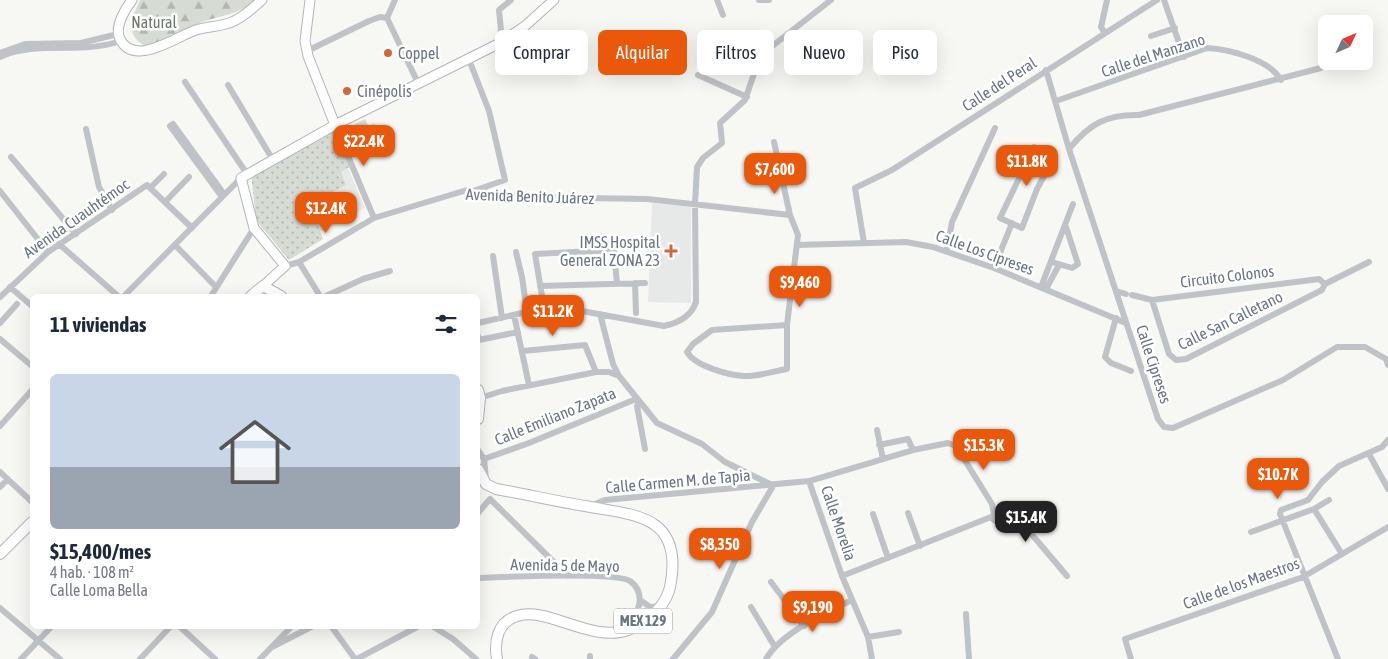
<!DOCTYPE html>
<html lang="es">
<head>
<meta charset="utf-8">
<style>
	:root { --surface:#fff; --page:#f2f2f3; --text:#1f2937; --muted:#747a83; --accent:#ea580c }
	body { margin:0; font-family:"Asap Condensed",sans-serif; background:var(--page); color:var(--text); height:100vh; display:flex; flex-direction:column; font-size:19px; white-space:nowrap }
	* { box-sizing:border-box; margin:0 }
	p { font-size:16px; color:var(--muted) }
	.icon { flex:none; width:28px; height:28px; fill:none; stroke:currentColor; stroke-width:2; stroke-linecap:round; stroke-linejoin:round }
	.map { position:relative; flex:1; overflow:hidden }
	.side { position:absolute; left:30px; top:294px; width:450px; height:335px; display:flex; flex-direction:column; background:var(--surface); border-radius:8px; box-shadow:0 5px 20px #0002 }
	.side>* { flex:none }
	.hud { position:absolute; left:495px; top:30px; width:475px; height:45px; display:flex; gap:10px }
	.needle { width:32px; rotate:46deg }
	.fabs { position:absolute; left:1318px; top:15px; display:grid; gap:10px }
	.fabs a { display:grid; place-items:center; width:55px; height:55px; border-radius:8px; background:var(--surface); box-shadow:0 5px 20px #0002; font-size:25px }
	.price { position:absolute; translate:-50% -42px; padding:0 11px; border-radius:10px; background:var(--accent); color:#fff; font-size:16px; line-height:32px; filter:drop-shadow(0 1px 2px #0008) }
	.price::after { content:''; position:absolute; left:50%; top:30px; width:15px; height:11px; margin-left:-8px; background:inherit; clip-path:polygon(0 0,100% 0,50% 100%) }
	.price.active { background:#222; color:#fff }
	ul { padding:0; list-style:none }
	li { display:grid; align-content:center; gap:10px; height:265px; padding:0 20px }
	li span { display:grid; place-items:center; height:155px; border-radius:8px; color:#555 }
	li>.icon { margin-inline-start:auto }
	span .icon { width:90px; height:90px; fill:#fffc; stroke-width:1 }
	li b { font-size:21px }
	h2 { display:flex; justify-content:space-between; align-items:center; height:60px; padding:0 20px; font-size:21px }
	.pill { padding:0 18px; border-radius:8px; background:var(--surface); box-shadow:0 5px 20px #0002; font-size:18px; line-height:45px }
	.pill.active { background:var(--accent); color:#fff }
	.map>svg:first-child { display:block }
	.built { fill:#e7e9e8 }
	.grass { fill:#d6dbd4 }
	.forest { fill:url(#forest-firs) }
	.park { fill:url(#park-dots) }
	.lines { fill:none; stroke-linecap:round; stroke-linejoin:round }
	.secondary-casing { stroke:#b1b6ba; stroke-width:11 }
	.primary-casing { stroke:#b2b6ba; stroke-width:12 }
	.street { stroke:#bfc2c6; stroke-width:6 }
	.secondary { stroke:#fff; stroke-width:9 }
	.primary { stroke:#fff; stroke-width:10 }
	.poi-dot { fill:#d36638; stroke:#fff; stroke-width:2 }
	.labels { text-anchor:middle; stroke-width:5; stroke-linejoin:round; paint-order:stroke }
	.shield { fill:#fff; stroke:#969ea8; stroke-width:1 }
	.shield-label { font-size:15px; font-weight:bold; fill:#697582 }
	.park-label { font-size:16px; fill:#6a7a67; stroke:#fff }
	.poi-label { font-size:16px; fill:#697582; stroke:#fff; text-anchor:start }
	.street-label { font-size:16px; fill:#697582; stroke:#fff }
</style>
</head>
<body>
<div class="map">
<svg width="1388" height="659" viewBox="0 0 1388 659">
	<defs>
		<pattern id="forest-firs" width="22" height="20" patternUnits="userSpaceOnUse" patternTransform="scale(1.25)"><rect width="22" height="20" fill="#d6dbd4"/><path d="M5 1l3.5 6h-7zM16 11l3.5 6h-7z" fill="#b2b6b1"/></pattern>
		<pattern id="park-dots" width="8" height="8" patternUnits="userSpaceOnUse" patternTransform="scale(1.25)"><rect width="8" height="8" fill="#d6dbd4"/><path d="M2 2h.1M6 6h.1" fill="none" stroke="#b2b6b1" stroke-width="1.8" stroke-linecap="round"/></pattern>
	</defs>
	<rect width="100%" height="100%" fill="#f7f7f4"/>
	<path class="built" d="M 348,168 L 365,208 L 320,231 L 313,213 L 323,206 L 321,205 L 313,210 L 310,204 L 346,185 L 341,172 Z
		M 652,203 L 691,207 L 691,303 L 648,302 Z"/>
	<path class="grass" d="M 365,119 L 369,127 L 374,123 L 382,144 L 355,153 L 352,144 L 360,139 L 355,124 Z"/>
	<path class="forest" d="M 140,0 L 257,0 C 237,16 219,15 197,24 C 182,30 170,41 156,47 C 150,49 147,47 142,44 C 124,32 133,15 140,0 Z"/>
	<path class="park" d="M 336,127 L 351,166 L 341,172 L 346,185 L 310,204 L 323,239 L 289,260 L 256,220 L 251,173 Z"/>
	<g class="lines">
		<defs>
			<path id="secondary" d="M 132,0 C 125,9 114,27 120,39 C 134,68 177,36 196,30 C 208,26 223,27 234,21 C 245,16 253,8 262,0
				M 310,0 L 305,41 L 308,56 L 335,125
				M 263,286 L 285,266 L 254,228 L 241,178 L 335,125 L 498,44 L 525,26 L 554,0"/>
			<path id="primary" d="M 251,296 L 263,286 L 281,296
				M 478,390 L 480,398 L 478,419
				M 478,469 L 486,484 L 496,489 C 525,494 555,501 585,506 C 633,515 682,514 671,582 C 668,605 649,622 628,630 C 591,643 547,606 517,616 C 497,622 494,642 497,659
				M 0,554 L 32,522"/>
		</defs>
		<use href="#secondary" class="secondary-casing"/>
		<use href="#primary" class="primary-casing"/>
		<path class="street" d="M 395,0 L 387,18 L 418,83
			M 717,0 L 723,15
			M 759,0 L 769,0
			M 1164,0 L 1184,57
			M 1105,33 L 1101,27 L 1107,0
			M 1151,36 L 1175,28
			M 498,44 L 501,30 L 499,10 L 511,0
			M 307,51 L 369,21 L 380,17 L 387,18
			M 0,53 L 25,44 L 81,43 L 118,34
			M 0,57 C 37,40 82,55 120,41
			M 468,57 L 489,111 L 505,180 L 476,190
			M 1046,70 L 1069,149 L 1158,419 L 1164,427 L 1173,428 L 1283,380 L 1337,347 L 1365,347 L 1386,359 L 1388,365
			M 698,75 L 747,97
			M 185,82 L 247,174
			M 228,85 L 273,160
			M 1056,101 L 1207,48 C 1228,49 1269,59 1281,80
			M 335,125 L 374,218
			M 86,129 L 99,187 L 112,210
			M 774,142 L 790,215 L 798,235 L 787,325 L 787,369 C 774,371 757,377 744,376 C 728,375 695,366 687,352 L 693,344 L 712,330 L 787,325
			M 1034,147 L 1055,156 L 1037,189 L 1022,228 L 1000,218 Z
			M 1069,149 C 1089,124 1107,114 1139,115 L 1321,68
			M 11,157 L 76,234
			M 150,188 L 164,174
			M 0,191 L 48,252
			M 222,197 L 170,126 L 173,124 L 224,194
			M 165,202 L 189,177
			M 864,243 L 855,188 L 892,170 L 1157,0
			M 59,244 L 118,296
			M 175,245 L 216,287
			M 797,245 L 906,242 L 933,247 L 994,268 L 1126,323
			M 947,250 L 952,222 L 995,128
			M 516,252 L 522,277 L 527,312
			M 493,256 L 502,318
			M 299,262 L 320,296
			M 1052,262 L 1072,268 L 1078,264 L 1066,227
			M 285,266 L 299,262 L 374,218 L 467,190 L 521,197 L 647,199 L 790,215
			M 994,268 L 1012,223
			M 635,283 L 636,313
			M 1325,284 L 1369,262
			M 540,286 L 645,283
			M 10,287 L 32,306
			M 1041,287 L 1073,204
			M 1046,289 L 1059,265
			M 1116,291 L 1126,294
			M 1132,295 L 1152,300 L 1319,279 L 1325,284
			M 124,296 L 241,178
			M 211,296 L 254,228
			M 326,296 L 363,279 L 390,271
			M 0,297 L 48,252 L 147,185 L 192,228
			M 1152,300 L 1169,354 L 1176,360 L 1186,359 L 1322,290 L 1325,284
			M 544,308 L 535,254 L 614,250 L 617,284
			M 600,314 L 613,364 L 619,376
			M 514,315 L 529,385
			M 1116,318 L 1105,357 L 1111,363 L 1131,371
			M 0,323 L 17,304
			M 478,323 L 544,308 L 560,307 L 664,326 C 678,323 691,317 696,302 L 695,204 L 697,167 L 703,158 L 722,143 L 720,123 L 745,100 L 758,62 L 766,51 L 831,0
			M 478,336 L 479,340 L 518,332
			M 0,339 L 32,366
			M 523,351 L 585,345 L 596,372
			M 480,398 L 502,391 L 596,372 L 609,372 L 619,376 L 657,423 L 702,444 L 725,462 L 772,485
			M 639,402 L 637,406 L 645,449
			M 0,426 L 32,390
			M 877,430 L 883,459
			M 879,445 L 908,439 L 913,450
			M 478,450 L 484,459 L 486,480
			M 1369,454 L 1388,489
			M 484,459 L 529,443 L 636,399
			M 0,472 L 32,502
			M 809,481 L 842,576 L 868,637 L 872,659
			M 0,487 L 8,479
			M 590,506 L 605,500 L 809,481 L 913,450 L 948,443 L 956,446 L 992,504 L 994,514 L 991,517 L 842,576
			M 1314,509 L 1342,554
			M 478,513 L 490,499 L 568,576
			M 908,513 L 920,546
			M 873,514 L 888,558
			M 991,517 C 998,526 1006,523 1016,521 L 1023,524 L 1067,576
			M 1251,532 L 1314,509 L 1329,500
			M 478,578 C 502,577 616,572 630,581 C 648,594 637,615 628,629
			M 771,582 L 804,626
			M 640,600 L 650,607 L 661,606
			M 751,607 L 775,647
			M 0,608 L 60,659
			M 966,614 L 969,659
			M 179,626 L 215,659
			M 331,626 L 355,659
			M 432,626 L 453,639 L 476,659
			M 868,637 L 899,632
			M 272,647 L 313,626
			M 532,657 L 535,659
			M 21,659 L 52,626
			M 140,659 L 171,626
			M 260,659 L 292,626
			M 357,659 L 419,626
			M 590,659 L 590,656
			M 673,659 L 712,612 L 752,522 L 773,486
			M 766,659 C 780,634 826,612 852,600
			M 1131,659 L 1125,639 L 1303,577 L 1388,527
			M 1338,659 L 1280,514 L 1281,510 L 1308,500 L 1322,482 L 1339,466 L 1382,447 L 1388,440"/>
		<use href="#secondary" class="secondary"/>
		<use href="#primary" class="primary"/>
	</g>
	<g class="poi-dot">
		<circle cx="388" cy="53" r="5"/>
		<circle cx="347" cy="91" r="5"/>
		<path d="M668.5 243.5h5v5h5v5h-5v5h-5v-5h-5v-5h5z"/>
	</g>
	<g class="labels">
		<rect class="shield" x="614" y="608.5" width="58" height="25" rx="4"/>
		<g class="shield-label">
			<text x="643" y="626">MEX 129</text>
		</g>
		<g class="park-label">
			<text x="154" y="28">Natural</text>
		</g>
		<g class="poi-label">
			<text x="398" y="59">Coppel</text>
			<text x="357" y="97">Cinépolis</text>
			<text x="660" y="248" text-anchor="end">IMSS Hospital<tspan x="660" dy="18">General ZONA 23</tspan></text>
		</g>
		<g class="street-label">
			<text transform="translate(1153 55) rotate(-18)" y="6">Calle del Manzano</text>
			<text transform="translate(999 84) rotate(-33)" y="6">Calle del Peral</text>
			<text transform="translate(530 196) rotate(2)" y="6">Avenida Benito Juárez</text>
			<text transform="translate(76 218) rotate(-35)" y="6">Avenida Cuauhtémoc</text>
			<text transform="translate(985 252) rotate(20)" y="6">Calle Los Cipreses</text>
			<text transform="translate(1227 276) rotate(-7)" y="6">Circuito Colonos</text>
			<text transform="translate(1230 320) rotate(-26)" y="6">Calle San Calletano</text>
			<text transform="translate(1154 364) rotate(72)" y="6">Calle Cipreses</text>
			<text transform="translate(555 416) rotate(-22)" y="6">Calle Emiliano Zapata</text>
			<text transform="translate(678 481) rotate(-5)" y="6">Calle Carmen M. de Tapia</text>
			<text transform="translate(839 523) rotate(71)" y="6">Calle Morelia</text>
			<text transform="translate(565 565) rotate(1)" y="6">Avenida 5 de Mayo</text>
			<text transform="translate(1241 583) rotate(-20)" y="6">Calle de los Maestros</text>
		</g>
	</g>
</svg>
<div class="fabs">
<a><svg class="needle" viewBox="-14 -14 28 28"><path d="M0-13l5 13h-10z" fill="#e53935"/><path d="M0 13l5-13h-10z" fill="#747a83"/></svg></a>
</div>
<b class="price" style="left:364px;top:167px">$22.4K</b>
<b class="price" style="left:1027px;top:187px">$11.8K</b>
<b class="price" style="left:775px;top:195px">$7,600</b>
<b class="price" style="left:326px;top:234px">$12.4K</b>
<b class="price" style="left:800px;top:308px">$9,460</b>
<b class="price" style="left:553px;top:337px">$11.2K</b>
<b class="price" style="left:984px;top:471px">$15.3K</b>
<b class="price" style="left:1278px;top:500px">$10.7K</b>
<b class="price active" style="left:1026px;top:543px">$15.4K</b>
<b class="price" style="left:720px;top:570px">$8,350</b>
<b class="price" style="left:813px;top:633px">$9,190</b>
<div class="hud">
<a class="pill">Comprar</a>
<a class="pill active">Alquilar</a>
<a class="pill">Filtros</a>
<a class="pill">Nuevo</a>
<a class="pill">Piso</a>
</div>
<section class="side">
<h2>11 viviendas<svg class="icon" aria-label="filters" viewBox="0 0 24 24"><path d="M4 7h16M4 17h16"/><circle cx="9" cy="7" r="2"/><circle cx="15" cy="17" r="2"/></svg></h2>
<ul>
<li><span style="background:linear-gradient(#c9d6e8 60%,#9aa5b1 0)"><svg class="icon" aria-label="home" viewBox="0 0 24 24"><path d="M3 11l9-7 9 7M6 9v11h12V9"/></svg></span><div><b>$15,400/mes</b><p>4 hab. · 108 m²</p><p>Calle Loma Bella</p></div></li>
</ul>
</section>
</div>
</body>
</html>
